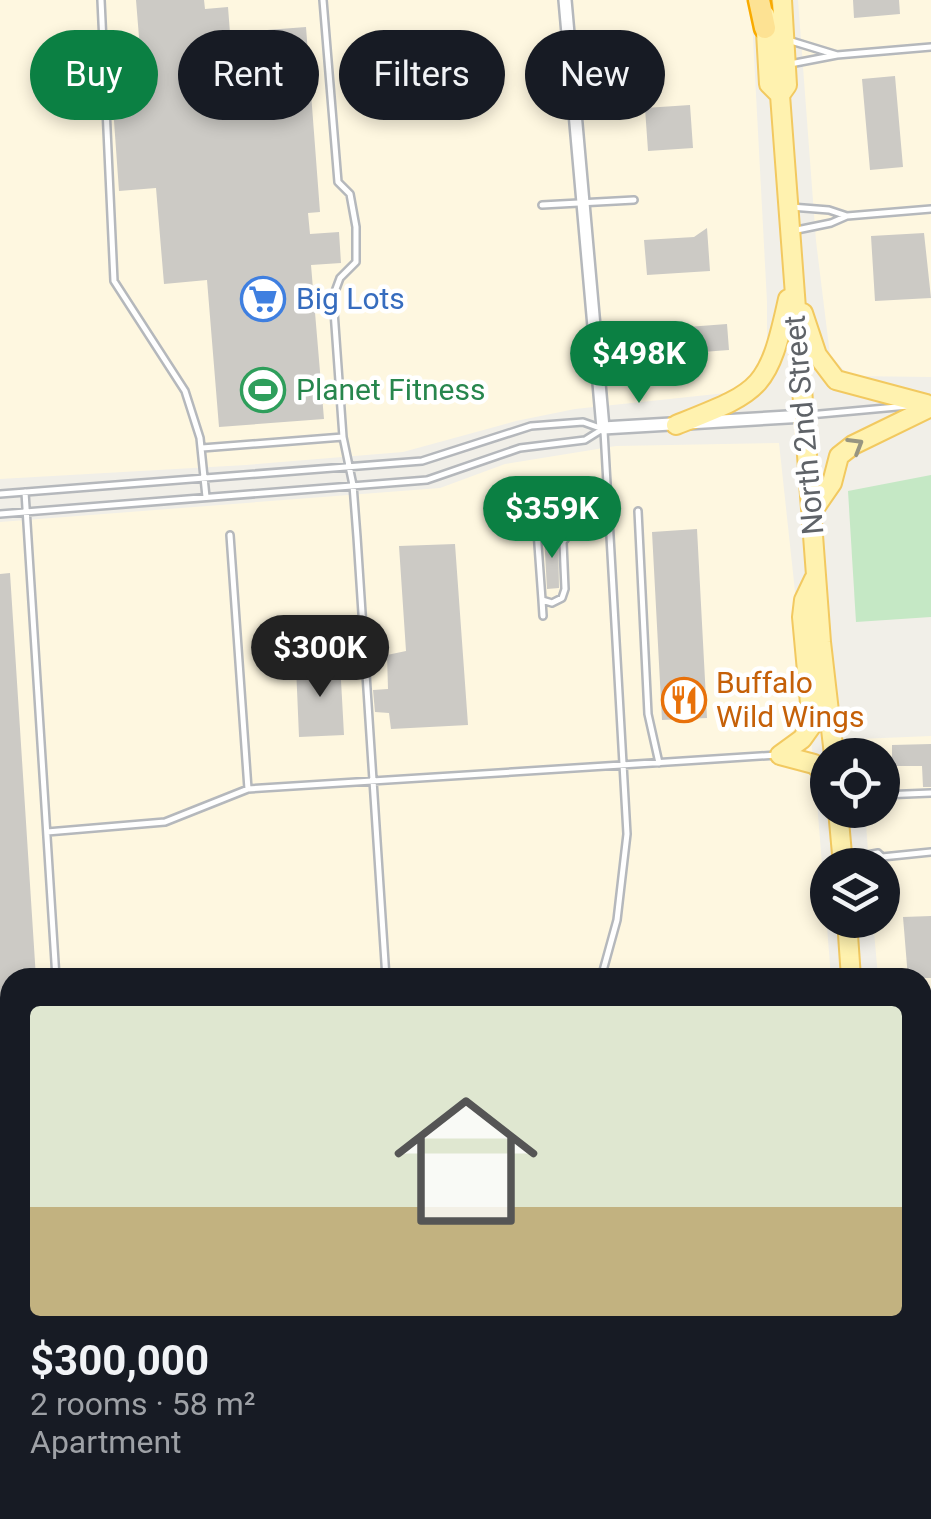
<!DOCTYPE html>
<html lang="en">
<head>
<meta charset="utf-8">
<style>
	:root { --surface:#171b24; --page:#20242c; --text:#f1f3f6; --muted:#9ea1a6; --line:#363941; --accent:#0b8043 }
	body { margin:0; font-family:Roboto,sans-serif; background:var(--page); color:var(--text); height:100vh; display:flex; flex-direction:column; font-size:38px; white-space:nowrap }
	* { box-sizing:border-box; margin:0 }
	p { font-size:32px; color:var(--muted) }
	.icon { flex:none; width:55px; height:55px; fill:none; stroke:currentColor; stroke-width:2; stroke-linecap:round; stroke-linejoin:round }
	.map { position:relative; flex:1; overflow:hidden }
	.details { position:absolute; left:0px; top:968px; width:932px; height:552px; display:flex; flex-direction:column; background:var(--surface); border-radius:30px 30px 0 0; box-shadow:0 5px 15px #0003 }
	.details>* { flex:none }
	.banner { position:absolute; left:30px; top:30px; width:872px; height:90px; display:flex; gap:20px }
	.fabs { position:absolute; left:810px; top:738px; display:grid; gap:20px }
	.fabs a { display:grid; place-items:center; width:90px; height:90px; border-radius:50%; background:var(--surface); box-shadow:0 5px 15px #0003; font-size:50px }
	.price { position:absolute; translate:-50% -85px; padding:0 22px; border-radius:35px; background:var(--accent); color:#fff; font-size:32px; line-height:65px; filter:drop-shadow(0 2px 5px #0008) }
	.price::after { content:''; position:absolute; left:50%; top:60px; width:30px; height:22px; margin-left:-15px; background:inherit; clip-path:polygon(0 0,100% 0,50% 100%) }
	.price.active { background:#222; color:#fff }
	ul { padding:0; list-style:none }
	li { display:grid; align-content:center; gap:20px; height:530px; padding:0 30px }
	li+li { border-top:2px solid var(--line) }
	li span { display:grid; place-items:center; height:310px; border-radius:10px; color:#555 }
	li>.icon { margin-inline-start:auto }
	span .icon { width:180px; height:180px; fill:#fffc; stroke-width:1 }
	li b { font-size:42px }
	.tag { padding:0 35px; border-radius:45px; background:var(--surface); box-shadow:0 5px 15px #0003; font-size:35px; line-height:90px }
	.tag.active { background:var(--accent); color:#fff }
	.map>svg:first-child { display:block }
	.commercial { fill:#fef7e0 }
	.education { fill:#e1ded6 }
	.green { fill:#c5e8c5 }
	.building { fill:#cccac5 }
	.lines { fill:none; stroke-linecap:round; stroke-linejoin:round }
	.service-casing { stroke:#b5b8bc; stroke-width:10 }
	.minor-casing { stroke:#b5b8bc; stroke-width:16 }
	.tertiary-casing { stroke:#b5b8bc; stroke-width:19 }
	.primary-casing { stroke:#f2c960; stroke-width:22 }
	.motorway-casing { stroke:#f9ab00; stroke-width:25 }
	.service { stroke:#fff; stroke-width:5 }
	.minor { stroke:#fff; stroke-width:11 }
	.tertiary { stroke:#fff; stroke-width:14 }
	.primary { stroke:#fff2af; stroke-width:18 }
	.motorway { stroke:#fde293; stroke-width:20 }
	.oneway { stroke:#979581 }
	.labels { text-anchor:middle; stroke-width:9; stroke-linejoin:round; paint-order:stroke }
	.shop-label { font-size:30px; fill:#366cbe; stroke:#fff; text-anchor:start }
	.leisure-label { font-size:30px; fill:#27864d; stroke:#fff; text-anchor:start }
	.street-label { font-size:30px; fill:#5f6368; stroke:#fff }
	.food-label { font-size:30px; fill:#c56008; stroke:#fff; text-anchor:start }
</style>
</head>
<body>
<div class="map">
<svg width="931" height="1519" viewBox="0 0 931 1519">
	<rect width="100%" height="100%" fill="#f1efe8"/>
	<path class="commercial" d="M 0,0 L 751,0 L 767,302 L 767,345 L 763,366 L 745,383 L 726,393 L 575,409 L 516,421 L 403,452 L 246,465 L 0,479 Z
		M 798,0 L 931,0 L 931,377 L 849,376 L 830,355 L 816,241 Z
		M 779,443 L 815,777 L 831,977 L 10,978 L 10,1049 L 0,1049 L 0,522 L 440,488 L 505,464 L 616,446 Z
		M 931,736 L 931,1519 L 908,1519 L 908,1510 L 922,1510 L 922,978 L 878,977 L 873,920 L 882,920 L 882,865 L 869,865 L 865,810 L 882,810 L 882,755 L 860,755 L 859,739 Z"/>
	<path class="education" d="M 10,1394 L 10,1510 L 744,1510 L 740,1519 L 0,1519 L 0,1419 Z"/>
	<path class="green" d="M 931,475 L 931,617 L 856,622 L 848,491 Z"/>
	<path class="building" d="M 136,0 L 204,0 L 205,9 L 228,7 L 230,33 L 306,27 L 320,212 L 308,213 L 310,234 L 339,232 L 341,263 L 311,265 L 324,419 L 219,427 L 207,280 L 164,284 L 156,188 L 119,191 L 110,65 L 141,62 Z
		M 853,0 L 899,0 L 900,14 L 854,18 Z
		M 895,76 L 903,167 L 870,170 L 862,79 Z
		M 690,105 L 693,148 L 648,151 L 645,108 Z
		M 707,228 L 710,271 L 647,275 L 644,240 L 694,237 Z
		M 924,233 L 931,298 L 875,301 L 871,236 Z
		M 727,324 L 729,350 L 636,357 L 634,331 Z
		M 697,529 L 707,718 L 662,720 L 652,532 Z
		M 558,534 L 559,588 L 547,589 L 544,535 Z
		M 455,544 L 468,725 L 391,729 L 389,713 L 375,712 L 373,690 L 388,689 L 387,655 L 406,651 L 399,546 Z
		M 10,573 L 36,978 L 10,978 L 10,1014 L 0,1015 L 0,574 Z
		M 340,662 L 344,735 L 299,737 L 296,666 Z
		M 931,744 L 931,787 L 923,787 L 922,766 L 892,766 L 892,745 Z
		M 931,916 L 931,978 L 908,978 L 903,917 Z"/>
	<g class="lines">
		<defs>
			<path id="service" d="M 101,0 L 114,281 L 185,391 L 200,438 L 206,497
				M 323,0 L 338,182 L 350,194 L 356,227 L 356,262 L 340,278 L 333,297 L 343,437 L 353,485 L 357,537 L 386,978
				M 788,40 L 837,55 L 790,64
				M 837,55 L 931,47
				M 542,205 L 634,200
				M 791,207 L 829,210 L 847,216 L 831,223 L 792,231
				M 847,216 L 931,209
				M 809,415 L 908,406
				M 202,448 L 343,437
				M 25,492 L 56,978
				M 0,494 L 422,461 L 531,426 L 583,422 L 600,428
				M 638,511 L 648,714 L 659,763
				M 0,514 L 427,480 L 520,448 L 585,440 L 601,430
				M 536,517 L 542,600 L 552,603 L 562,598 L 565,589 L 563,542 L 570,533
				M 230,535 L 248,789
				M 542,600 L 543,616
				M 882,795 L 931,793
				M 47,832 L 165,822 L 248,789 L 777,755
				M 882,857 L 931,852
				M 845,859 L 878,853 L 882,857 L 867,861 L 863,857
				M 601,978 L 617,920 L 627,834 L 604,431
				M 0,1036 L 10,1036
				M 922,1053 L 931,1052
				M 922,1113 L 931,1112
				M 922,1152 L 931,1141
				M 922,1165 L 931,1175
				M 922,1202 L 931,1202
				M 922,1270 L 931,1266
				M 922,1342 L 931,1348
				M 922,1379 L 931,1378
				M 922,1392 L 931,1391
				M 392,1510 L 404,1515 L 421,1510
				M 257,1519 L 261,1510
				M 330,1519 L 334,1510"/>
			<path id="minor" d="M 565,0 L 603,428 L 805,416"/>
			<path id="tertiary" d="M 759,1519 L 762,1510"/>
			<path id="primary" d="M 782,0 L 787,85 L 780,95 L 821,642 L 834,755
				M 765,15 L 769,84 L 780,95
				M 803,313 L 817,355 L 836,380 L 926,404
				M 676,425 C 761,391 768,391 788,299
				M 812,512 L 832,483 L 839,456 L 853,445 L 931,407
				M 780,755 L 802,739 L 812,725 L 802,617 L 804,600 L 814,579
				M 780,755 L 814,764 L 828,777
				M 838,810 L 843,865
				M 847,920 L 851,978
				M 893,1510 L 894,1519"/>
			<path id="motorway" d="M 759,0 L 765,28"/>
		</defs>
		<use href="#service" class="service-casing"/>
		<use href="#minor" class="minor-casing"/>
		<use href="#tertiary" class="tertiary-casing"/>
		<use href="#primary" class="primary-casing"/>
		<use href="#motorway" class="motorway-casing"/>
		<use href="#service" class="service"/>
		<use href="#minor" class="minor"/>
		<use href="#tertiary" class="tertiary"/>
		<use href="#primary" class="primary"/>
		<use href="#motorway" class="motorway"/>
	</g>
	<defs><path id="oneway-chevron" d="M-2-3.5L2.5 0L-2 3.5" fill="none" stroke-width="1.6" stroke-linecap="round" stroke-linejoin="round" transform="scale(2.5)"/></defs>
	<use class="oneway" href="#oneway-chevron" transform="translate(856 445) rotate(-31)"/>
	<defs>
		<symbol id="supermarket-ring" viewBox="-11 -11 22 22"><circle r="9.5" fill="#fff" stroke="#3f7fe0" stroke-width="1.5"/><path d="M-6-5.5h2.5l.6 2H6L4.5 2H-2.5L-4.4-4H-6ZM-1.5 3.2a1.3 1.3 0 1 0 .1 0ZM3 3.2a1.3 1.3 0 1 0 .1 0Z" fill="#3f7fe0"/></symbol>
		<symbol id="stadium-ring" viewBox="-11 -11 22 22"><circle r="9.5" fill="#fff" stroke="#2e9e5b" stroke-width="1.5"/><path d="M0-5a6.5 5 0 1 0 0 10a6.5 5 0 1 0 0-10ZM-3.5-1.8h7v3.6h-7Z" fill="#2e9e5b"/></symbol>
		<symbol id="restaurant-ring" viewBox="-11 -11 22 22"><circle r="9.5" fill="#fff" stroke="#e8710a" stroke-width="1.5"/><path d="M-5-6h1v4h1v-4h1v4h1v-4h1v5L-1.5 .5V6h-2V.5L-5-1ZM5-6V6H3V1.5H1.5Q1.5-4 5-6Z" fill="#e8710a"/></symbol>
	</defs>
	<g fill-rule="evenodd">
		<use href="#supermarket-ring" x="238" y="274" width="50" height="50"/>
		<use href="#stadium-ring" x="238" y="365" width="50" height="50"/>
		<use href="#restaurant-ring" x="659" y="675" width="50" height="50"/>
	</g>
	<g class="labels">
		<g class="shop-label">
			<text x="296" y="309">Big Lots</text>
		</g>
		<g class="leisure-label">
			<text x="296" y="400">Planet Fitness</text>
		</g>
		<g class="street-label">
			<text transform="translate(804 425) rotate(-95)" y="10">North 2nd Street</text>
		</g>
		<g class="food-label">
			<text x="716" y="693">Buffalo<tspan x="716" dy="34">Wild Wings</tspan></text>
		</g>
	</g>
</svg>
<div class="fabs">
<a><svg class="icon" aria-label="locate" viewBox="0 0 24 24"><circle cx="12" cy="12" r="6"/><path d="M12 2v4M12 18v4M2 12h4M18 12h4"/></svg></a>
<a><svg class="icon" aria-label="layers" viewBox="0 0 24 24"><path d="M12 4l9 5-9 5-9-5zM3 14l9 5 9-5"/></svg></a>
</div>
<b class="price" style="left:639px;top:406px">$498K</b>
<b class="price" style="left:552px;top:561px">$359K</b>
<b class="price active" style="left:320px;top:700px">$300K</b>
<div class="banner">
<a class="tag active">Buy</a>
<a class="tag">Rent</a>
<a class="tag">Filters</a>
<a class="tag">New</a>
</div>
<section class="details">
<ul>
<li><span style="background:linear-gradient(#dfe7d0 65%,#c2b280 0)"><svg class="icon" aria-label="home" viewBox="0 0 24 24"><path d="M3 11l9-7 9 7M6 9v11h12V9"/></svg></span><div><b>$300,000</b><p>2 rooms · 58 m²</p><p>Apartment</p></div></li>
</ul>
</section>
</div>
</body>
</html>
